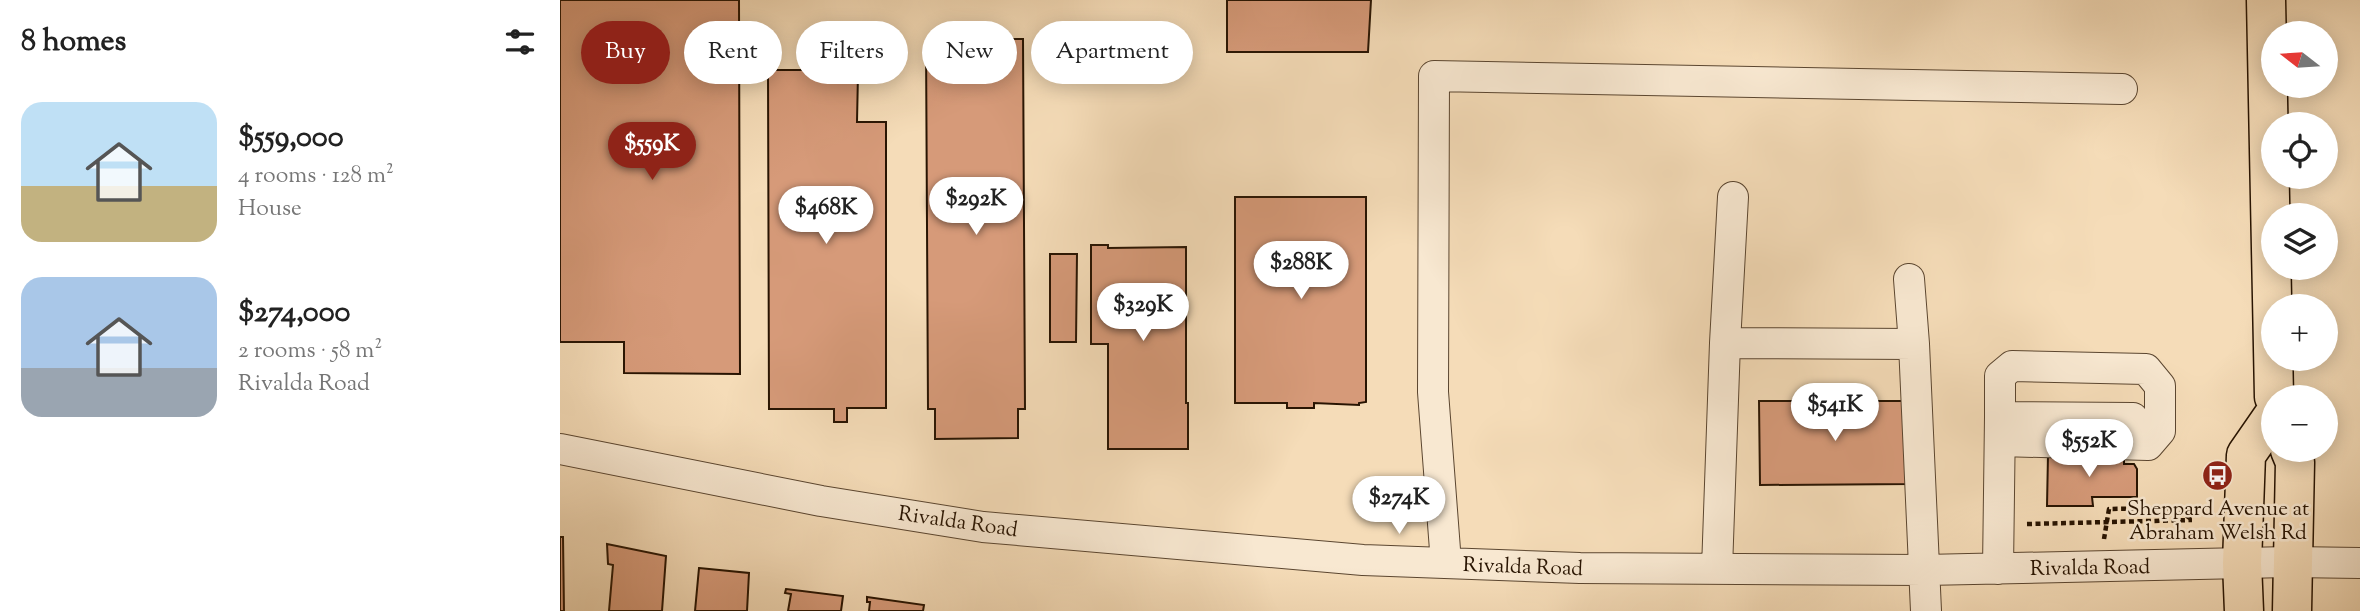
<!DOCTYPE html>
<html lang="en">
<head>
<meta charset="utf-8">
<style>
	:root { --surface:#fff; --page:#f2f2f2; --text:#222; --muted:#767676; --accent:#8f2418 }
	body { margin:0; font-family:"Sorts Mill Goudy",serif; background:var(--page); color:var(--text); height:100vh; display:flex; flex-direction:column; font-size:26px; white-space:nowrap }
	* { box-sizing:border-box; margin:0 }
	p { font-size:23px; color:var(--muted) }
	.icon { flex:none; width:38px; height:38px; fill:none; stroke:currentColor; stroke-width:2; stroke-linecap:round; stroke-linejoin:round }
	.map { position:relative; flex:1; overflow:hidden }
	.sheet { display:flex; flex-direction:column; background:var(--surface); width:560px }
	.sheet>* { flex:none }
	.top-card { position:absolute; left:21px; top:21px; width:665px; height:63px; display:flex; gap:14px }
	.needle { width:46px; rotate:287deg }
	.buttons { position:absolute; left:1701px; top:21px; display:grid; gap:14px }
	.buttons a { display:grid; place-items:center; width:77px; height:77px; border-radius:50%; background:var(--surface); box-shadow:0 4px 18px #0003; font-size:35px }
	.price { position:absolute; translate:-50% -60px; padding:0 16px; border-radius:24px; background:#fff; color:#222; font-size:23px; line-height:46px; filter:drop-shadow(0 2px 4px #0008) }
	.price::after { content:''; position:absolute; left:50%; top:42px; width:21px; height:16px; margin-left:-10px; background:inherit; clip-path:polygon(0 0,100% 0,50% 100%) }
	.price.active { background:var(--accent); color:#fff }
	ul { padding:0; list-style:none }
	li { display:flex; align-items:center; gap:21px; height:175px; padding:0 21px }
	li span { display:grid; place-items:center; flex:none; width:196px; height:140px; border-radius:21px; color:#555 }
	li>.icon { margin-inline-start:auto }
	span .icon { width:84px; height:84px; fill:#fffc; stroke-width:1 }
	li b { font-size:30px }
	h2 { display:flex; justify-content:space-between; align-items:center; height:84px; padding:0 21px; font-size:30px }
	.chip { padding:0 24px; border-radius:32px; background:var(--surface); box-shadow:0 4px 18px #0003; font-size:24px; line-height:63px }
	.chip.active { background:var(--accent); color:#fff }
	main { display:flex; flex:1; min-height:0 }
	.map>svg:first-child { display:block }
	.building { fill:#d69a79; stroke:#281402; stroke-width:2 }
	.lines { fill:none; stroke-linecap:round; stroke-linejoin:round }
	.minor-casing { stroke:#5b4630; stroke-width:32 }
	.major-casing { stroke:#281402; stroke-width:41 }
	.path { stroke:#281402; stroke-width:4.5; stroke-dasharray:5 3.5; stroke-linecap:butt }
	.minor { stroke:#f8e8d1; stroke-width:30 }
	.major { stroke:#f5dcb8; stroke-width:38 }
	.labels { text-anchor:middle; stroke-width:5; stroke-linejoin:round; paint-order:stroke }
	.poi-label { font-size:21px; fill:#281402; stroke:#f8e8d1 }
	.street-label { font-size:21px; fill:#281402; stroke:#f8e8d1 }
</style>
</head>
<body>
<main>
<section class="sheet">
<h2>8 homes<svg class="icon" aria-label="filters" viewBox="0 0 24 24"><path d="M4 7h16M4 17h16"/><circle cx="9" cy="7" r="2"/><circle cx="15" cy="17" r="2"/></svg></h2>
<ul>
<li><span style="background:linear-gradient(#bfe0f5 60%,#c2b280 0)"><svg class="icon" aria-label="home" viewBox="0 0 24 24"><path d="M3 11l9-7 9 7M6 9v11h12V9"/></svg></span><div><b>$559,000</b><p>4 rooms · 128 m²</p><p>House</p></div></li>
<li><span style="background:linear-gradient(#a9c7e8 65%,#9aa5b1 0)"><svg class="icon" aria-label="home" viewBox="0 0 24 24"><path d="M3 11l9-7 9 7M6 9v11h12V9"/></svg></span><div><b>$274,000</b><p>2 rooms · 58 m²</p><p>Rivalda Road</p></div></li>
</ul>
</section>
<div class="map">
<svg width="1800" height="611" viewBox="0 0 1800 611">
	<rect width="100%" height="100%" fill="#f5dcb8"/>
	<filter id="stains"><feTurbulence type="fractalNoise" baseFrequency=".00286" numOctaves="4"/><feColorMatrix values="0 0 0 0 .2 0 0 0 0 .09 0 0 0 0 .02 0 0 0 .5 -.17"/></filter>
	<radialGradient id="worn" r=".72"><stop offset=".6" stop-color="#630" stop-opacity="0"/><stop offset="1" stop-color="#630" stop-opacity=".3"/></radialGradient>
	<path class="building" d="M 0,0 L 179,0 L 180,374 L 64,373 L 64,342 L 0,342 Z
		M 667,0 L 811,0 L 808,52 L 667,52 Z
		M 463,39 L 465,409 L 458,409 L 458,438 L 375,439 L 375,409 L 368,409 L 366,40 Z
		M 208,70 L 287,70 L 287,73 L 298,73 L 297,122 L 326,122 L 326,408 L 287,408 L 287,422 L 274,422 L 274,409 L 209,409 Z
		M 675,197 L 806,197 L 806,402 L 799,403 L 799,405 L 754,403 L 754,408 L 727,408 L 727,403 L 675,403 Z
		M 531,245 L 548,245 L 548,248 L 626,247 L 626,403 L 628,403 L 628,449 L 548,449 L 548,344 L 531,344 Z
		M 490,254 L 517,254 L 516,342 L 490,342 Z
		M 1199,401 L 1350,401 L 1351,484 L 1200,485 Z
		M 1488,455 L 1564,455 L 1564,464 L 1574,464 L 1577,469 L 1577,497 L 1532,497 L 1533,506 L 1487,506 Z
		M 0,537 L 3,537 L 4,611 L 0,611 Z
		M 47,544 L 106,556 L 102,611 L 49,611 L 53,565 L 48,564 Z
		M 139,568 L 189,573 L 187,611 L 135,611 Z
		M 226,589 L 283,596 L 281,611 L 228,611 L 231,594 L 225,593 Z
		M 307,597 L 364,605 L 363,611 L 309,611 L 310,602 L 307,602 Z"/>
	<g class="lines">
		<defs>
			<path id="minor" d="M 1173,197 L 1165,343 L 1354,344 L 1366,611
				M 1349,279 L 1354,344
				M 1440,441 L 1588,445 L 1600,431 L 1600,386 L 1586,369 L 1452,366 L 1440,376 L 1440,417
				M 0,449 L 261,501 L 423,527 L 803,560 L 1020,568 L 1365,570 L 1732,562 L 1800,563
				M 886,563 L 873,392 L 874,76 L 1562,89
				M 1157,569 L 1165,343
				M 1438,569 L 1440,417 L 1573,418"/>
			<path id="major" d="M 1706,0 L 1714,397
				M 1730,450 L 1735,462 L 1732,611
				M 1684,611 L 1682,563 L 1686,455 L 1713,416"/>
		</defs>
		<use href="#minor" class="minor-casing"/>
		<use href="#major" class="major-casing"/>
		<path class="path" d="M 1467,524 L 1632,520
			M 1544,539 L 1549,509 L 1616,508 L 1631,519"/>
		<use href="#minor" class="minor"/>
		<use href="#major" class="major"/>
	</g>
	<defs>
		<symbol id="bus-disc" viewBox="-11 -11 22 22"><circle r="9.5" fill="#8f2418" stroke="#f8e8d1"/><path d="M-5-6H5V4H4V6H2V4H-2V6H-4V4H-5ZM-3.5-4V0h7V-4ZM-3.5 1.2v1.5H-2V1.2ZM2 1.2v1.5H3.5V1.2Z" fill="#fff"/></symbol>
	</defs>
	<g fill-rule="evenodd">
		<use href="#bus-disc" x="1640" y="458" width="35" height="35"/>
	</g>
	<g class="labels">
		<g class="poi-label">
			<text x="1658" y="515">Sheppard Avenue at<tspan x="1658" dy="24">Abraham Welsh Rd</tspan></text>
		</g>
		<g class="street-label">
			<text transform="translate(398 521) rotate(8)" y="7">Rivalda Road</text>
			<text transform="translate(963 566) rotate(2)" y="7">Rivalda Road</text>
			<text transform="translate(1530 567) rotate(-1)" y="7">Rivalda Road</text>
		</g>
	</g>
	<rect width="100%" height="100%" filter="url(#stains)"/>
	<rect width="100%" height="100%" fill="url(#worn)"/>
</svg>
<div class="buttons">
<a><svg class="needle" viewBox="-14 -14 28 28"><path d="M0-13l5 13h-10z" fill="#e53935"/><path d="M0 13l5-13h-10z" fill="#767676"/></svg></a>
<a><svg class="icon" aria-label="locate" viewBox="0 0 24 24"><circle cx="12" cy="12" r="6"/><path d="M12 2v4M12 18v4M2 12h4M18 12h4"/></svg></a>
<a><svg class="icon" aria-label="layers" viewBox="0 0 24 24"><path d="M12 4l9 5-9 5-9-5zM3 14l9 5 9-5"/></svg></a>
<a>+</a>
<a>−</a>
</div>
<b class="price active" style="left:92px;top:182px">$559K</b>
<b class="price" style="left:416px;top:237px">$292K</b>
<b class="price" style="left:266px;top:246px">$468K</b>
<b class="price" style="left:741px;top:301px">$288K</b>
<b class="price" style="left:583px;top:343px">$329K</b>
<b class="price" style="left:1275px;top:443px">$541K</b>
<b class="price" style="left:1529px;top:479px">$552K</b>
<b class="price" style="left:839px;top:536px">$274K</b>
<div class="top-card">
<a class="chip active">Buy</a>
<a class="chip">Rent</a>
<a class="chip">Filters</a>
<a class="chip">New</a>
<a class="chip">Apartment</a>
</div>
</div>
</main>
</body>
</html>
